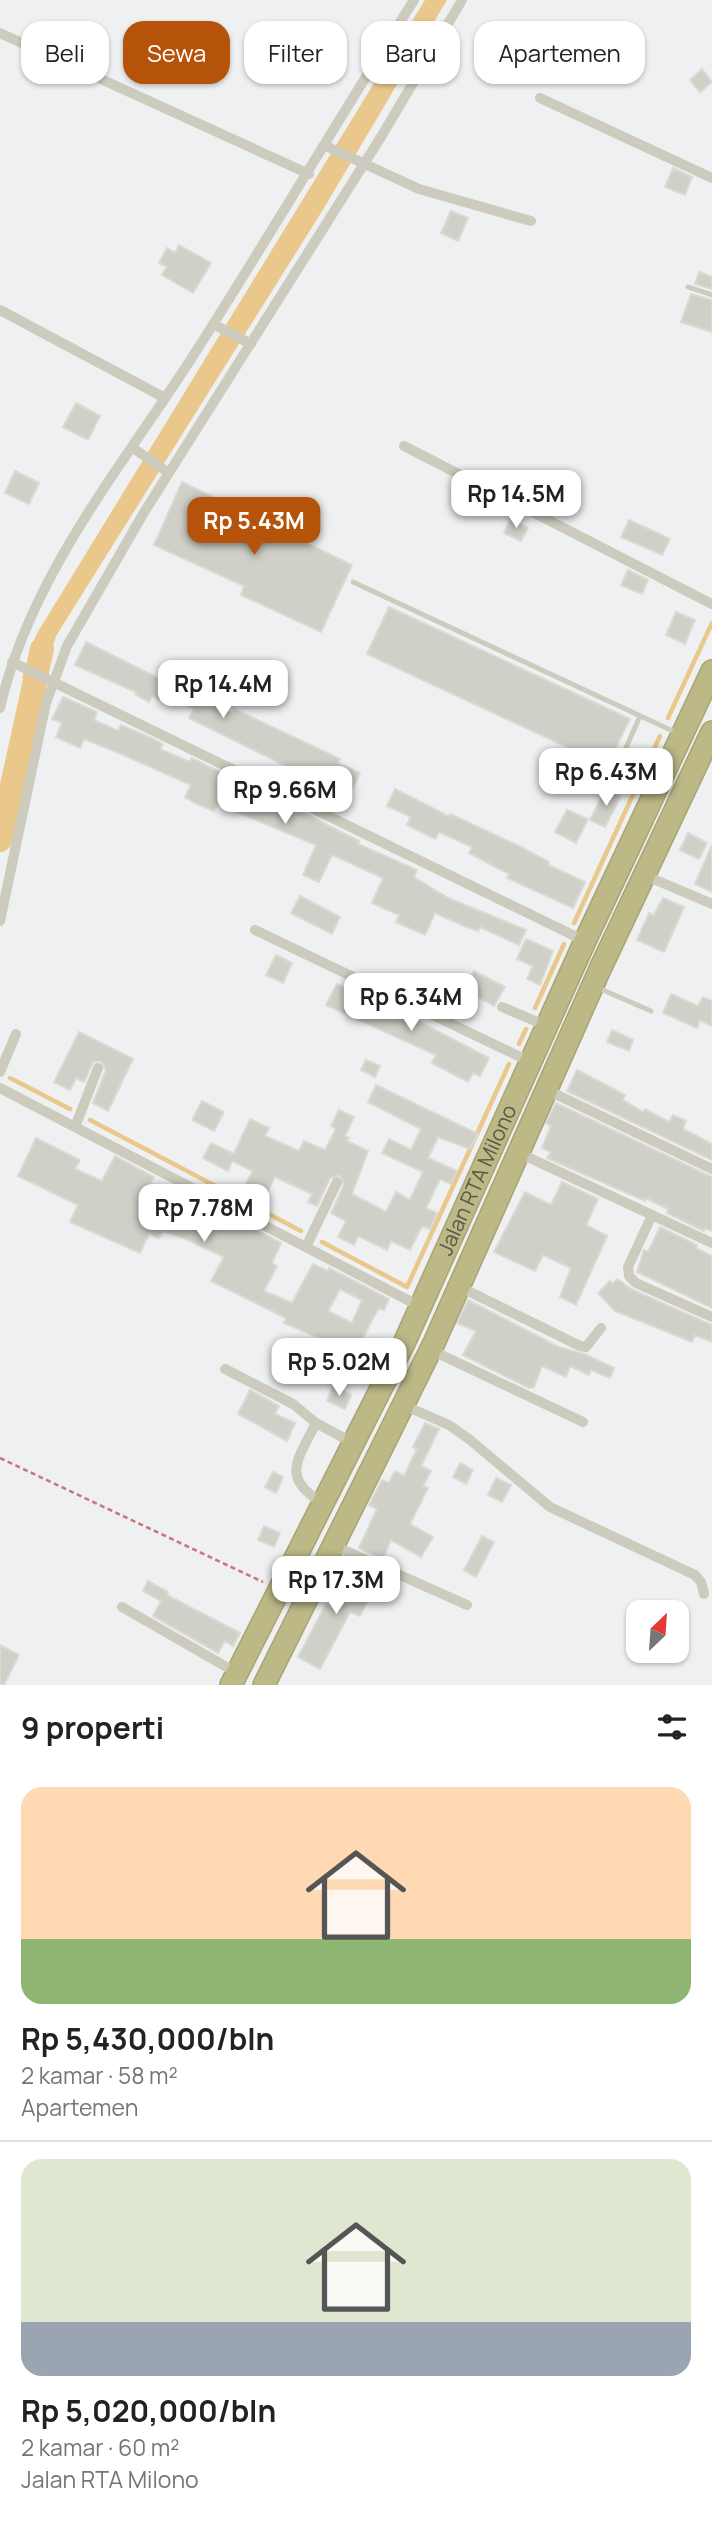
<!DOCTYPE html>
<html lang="id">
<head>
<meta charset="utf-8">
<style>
	:root { --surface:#fff; --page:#f6f6f6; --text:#222; --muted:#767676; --line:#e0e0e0; --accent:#b45309 }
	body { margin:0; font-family:Manrope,sans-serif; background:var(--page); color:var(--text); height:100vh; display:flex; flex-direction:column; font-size:26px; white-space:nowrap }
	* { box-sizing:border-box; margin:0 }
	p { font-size:23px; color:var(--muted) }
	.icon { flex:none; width:38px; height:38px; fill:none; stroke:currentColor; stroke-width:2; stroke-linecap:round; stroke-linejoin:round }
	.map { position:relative; height:1685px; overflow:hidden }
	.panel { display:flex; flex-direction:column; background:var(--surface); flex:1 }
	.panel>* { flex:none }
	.hud { position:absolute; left:21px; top:21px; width:670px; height:63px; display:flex; gap:14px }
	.needle { width:46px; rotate:25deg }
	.fabs { position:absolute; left:626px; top:1600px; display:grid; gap:14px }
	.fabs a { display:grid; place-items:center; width:63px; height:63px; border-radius:14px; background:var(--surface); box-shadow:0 2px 5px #0004; font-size:35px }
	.price { position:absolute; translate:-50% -60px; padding:0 16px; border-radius:14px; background:#fff; color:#222; font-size:23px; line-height:46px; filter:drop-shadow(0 2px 4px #0008) }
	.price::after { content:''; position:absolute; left:50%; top:42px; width:21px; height:16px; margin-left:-10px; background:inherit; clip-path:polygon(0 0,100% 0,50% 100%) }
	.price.selected { background:var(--accent); color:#fff }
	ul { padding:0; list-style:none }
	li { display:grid; align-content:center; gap:14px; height:371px; padding:0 21px }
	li+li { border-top:2px solid var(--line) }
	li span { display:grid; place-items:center; height:217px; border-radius:21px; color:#555 }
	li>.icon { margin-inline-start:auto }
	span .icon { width:126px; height:126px; fill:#fffc; stroke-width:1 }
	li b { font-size:30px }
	h2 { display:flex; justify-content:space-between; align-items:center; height:84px; padding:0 21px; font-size:30px }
	.pill { padding:0 24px; border-radius:21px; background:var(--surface); box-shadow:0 2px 5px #0004; font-size:24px; line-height:63px }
	.pill.selected { background:var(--accent); color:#fff }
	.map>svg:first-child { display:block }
	.water { fill:#eac78b }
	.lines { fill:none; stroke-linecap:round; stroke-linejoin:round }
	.stream { stroke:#eac78b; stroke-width:4.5 }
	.river { stroke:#eac78b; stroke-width:24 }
	.building { fill:#d0d0c8; stroke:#d9dad2; stroke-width:2; fill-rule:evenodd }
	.highway-casing { stroke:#a8a572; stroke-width:24 }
	.path { stroke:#cb767c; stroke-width:2.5; stroke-dasharray:5 3.5; stroke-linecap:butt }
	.lane { stroke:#cdcbbd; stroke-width:5 }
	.street { stroke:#cdcbbd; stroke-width:10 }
	.highway { stroke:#bcb987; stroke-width:21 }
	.labels { text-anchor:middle; stroke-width:5; stroke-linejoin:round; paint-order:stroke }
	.street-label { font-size:21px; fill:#5b5947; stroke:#fff }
</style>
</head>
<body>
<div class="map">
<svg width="712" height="1685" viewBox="0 0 712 1685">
	<rect width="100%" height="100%" fill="#eef0f1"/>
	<path class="water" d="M 425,0 L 447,0 L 324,208 L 56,636 L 41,684 L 22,678 L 36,635 Z"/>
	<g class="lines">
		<path class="stream" d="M 668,718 L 712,623
			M 574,923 L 660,736
			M 535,1008 L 564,944
			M 519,1044 L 526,1029
			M 10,1078 L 70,1109
			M 90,1120 L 301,1231
			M 322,1242 L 407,1287 L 509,1064"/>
		<path class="river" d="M 0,840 L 42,649"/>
	</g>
	<path class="building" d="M 702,69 L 712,82 L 700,92 L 690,80 Z
		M 673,168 L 692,177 L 685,195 L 665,187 Z
		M 451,211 L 468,218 L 458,241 L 441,233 Z
		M 179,245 L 211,263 L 193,293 L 162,275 L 167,267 L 159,263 L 167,248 L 175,253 Z
		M 699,272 L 712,277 L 712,289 L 695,284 Z
		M 691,294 L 712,300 L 712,332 L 681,322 Z
		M 76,403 L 100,416 L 88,440 L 63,427 Z
		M 15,471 L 39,483 L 29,504 L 5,493 Z
		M 182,482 L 352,565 L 321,632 L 241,595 L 244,586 L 154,545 Z
		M 558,482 L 572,489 L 563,506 L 550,499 Z
		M 510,520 L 528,528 L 521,541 L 504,533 Z
		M 629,520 L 670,539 L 662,555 L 621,537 Z
		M 628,570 L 648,580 L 642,594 L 621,585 Z
		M 389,607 L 630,719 L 606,767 L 598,793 L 575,784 L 586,756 L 367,654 Z
		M 676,612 L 695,620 L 685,644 L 666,635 Z
		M 86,642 L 184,691 L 233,713 L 234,709 L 340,759 L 338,763 L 360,773 L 351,791 L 288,767 L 189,718 L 194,709 L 168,696 L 162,694 L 159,700 L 152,696 L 149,702 L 135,694 L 136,692 L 75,665 Z
		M 63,697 L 97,712 L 94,720 L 118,731 L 121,725 L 149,737 L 163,744 L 160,749 L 190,762 L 192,758 L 236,780 L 234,784 L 267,802 L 287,811 L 289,807 L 306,814 L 359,841 L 358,844 L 417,870 L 414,877 L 448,898 L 526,930 L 519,945 L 480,927 L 478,931 L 464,926 L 435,913 L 425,935 L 396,922 L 399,915 L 372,903 L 383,878 L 335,856 L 332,855 L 319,882 L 303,875 L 316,845 L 222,806 L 217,805 L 214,811 L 195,803 L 185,797 L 191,785 L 119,753 L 84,739 L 80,748 L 56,737 L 62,723 L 52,719 Z
		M 606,788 L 621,796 L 605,827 L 590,820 Z
		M 395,789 L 448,816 L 450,814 L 521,847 L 549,862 L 548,865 L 585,882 L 573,908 L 507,878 L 509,874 L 469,853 L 472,847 L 439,832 L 435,839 L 407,825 L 411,817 L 387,806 Z
		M 567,810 L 588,819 L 576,843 L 555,832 Z
		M 688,833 L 707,843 L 699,859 L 680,850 Z
		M 712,845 L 712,892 L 695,884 Z
		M 300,896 L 340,917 L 332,934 L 291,913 Z
		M 663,898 L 684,907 L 664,952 L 637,940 L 649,913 L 654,915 Z
		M 526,939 L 553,951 L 540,985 L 527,979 L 533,966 L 517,959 Z
		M 276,955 L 292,963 L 283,983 L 266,975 Z
		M 474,971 L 505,987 L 494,1006 L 464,990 Z
		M 337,984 L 383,1008 L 385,1004 L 489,1058 L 480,1076 L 473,1073 L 468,1082 L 432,1063 L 436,1055 L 326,1005 Z
		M 671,994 L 698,1006 L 703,997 L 712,1001 L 712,1026 L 700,1020 L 697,1028 L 663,1013 Z
		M 612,1030 L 633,1040 L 629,1051 L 607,1042 Z
		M 79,1032 L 133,1059 L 108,1111 L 93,1103 L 106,1070 L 101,1061 L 93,1062 L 84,1082 L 76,1078 L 70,1090 L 54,1082 Z
		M 366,1060 L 380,1066 L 375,1077 L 361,1070 Z
		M 577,1070 L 625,1095 L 623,1100 L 643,1112 L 645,1109 L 669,1122 L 673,1115 L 686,1121 L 683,1129 L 712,1144 L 712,1160 L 567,1091 Z
		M 376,1085 L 478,1134 L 470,1149 L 438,1137 L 428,1158 L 457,1171 L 451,1184 L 440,1179 L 426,1208 L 437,1213 L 430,1229 L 422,1226 L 410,1250 L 391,1241 L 387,1250 L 358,1236 L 354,1245 L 338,1237 L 346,1221 L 331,1213 L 344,1185 L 340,1175 L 330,1178 L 317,1206 L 308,1202 L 312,1194 L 275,1177 L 268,1191 L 261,1188 L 258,1192 L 245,1185 L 253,1171 L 232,1161 L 228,1171 L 203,1158 L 211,1143 L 234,1154 L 250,1119 L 269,1128 L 265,1136 L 299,1151 L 304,1141 L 325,1150 L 336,1129 L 331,1126 L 339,1110 L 354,1117 L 345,1136 L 349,1138 L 347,1141 L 368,1151 L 352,1194 L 386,1212 L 396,1192 L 410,1200 L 423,1172 L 382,1153 L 389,1139 L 411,1150 L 421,1129 L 368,1102 Z
		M 202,1101 L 224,1112 L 214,1131 L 192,1120 Z
		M 556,1103 L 712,1177 L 712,1231 L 705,1228 L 704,1231 L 667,1213 L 668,1209 L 646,1198 L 645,1201 L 547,1158 L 551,1152 L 542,1148 L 551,1126 L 546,1123 Z
		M 36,1138 L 80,1160 L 75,1169 L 102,1181 L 115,1156 L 154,1177 L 150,1183 L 201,1211 L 238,1229 L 241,1222 L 281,1243 L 272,1263 L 277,1266 L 264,1291 L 292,1303 L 313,1264 L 328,1271 L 329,1268 L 389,1299 L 384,1310 L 379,1308 L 372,1320 L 354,1357 L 342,1351 L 343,1348 L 284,1323 L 286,1318 L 211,1281 L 224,1257 L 186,1239 L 163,1231 L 159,1238 L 149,1234 L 140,1253 L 70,1222 L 78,1205 L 18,1176 ZM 340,1289 L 362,1300 L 352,1323 L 328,1311 Z
		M 562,1182 L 598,1199 L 586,1225 L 607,1236 L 576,1305 L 560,1297 L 571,1268 L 543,1255 L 535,1271 L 494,1252 L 525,1192 L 551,1205 Z
		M 660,1227 L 697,1245 L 696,1248 L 712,1256 L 712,1308 L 637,1272 L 644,1250 L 648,1252 Z
		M 617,1279 L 633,1290 L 712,1325 L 712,1342 L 695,1335 L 692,1342 L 615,1311 L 598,1293 L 610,1281 L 612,1284 Z
		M 468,1300 L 559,1347 L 587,1355 L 614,1368 L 610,1378 L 591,1370 L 589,1375 L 570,1366 L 566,1377 L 542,1366 L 534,1387 L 529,1388 L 463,1355 L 476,1331 L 457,1323 Z
		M 333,1386 L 351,1395 L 345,1409 L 327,1401 Z
		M 250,1390 L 279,1406 L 275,1414 L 295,1423 L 287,1441 L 238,1414 Z
		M 425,1423 L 439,1429 L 421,1466 L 431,1471 L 423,1486 L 428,1488 L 410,1524 L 433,1537 L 421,1557 L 391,1540 L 383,1559 L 359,1548 L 377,1509 L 369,1505 L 382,1480 L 389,1483 L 395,1471 L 404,1476 L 417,1449 L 413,1447 Z
		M 460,1463 L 473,1470 L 466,1484 L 453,1477 Z
		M 273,1472 L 283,1477 L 276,1493 L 265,1487 Z
		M 496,1478 L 511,1485 L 502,1502 L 488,1495 Z
		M 264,1526 L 280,1533 L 274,1547 L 258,1540 Z
		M 482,1536 L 494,1542 L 476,1577 L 464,1570 Z
		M 348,1560 L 368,1569 L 358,1595 L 368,1600 L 360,1616 L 350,1612 L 320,1669 L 298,1657 L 326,1604 L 333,1607 L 346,1580 L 340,1577 Z
		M 148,1581 L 168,1592 L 167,1595 L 240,1633 L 233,1646 L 225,1641 L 218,1653 L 153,1616 L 161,1601 L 143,1591 Z
		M 0,1645 L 19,1655 L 4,1685 L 0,1685 Z"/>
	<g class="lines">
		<defs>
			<g id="highway">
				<path id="s1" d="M 231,1685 L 405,1341 L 585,941 L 712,671"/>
				<path d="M 264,1685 L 434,1343 L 601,967 L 712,732"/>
			</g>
		</defs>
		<use href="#highway" class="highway-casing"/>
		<path class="path" d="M 0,1458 L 263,1582"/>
		<path class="lane" d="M 688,287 L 712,295
			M 353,582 L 677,733
			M 640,716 L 622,757 L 627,763 L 656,777
			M 596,987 L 651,1011"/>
		<path class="street" d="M 0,33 L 309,174
			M 540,98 L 712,178
			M 326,146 L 419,189 L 531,221
			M 0,310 L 165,398
			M 213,324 L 251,344
			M 404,446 L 712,604
			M 133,448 L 169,473
			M 12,662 L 585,941
			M 0,708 C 30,576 121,468 193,356 C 268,239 339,118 414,0
			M 644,875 L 712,904
			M 0,921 L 46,703 L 67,646 L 143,514 L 381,137 L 462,0
			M 255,930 L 531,1062
			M 502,1007 L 547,1026
			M 0,1072 L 16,1034
			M 0,1088 L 421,1307
			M 547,1090 L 712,1169
			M 75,1127 L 98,1068
			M 519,1153 L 712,1243
			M 652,1215 L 628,1267 L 629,1276 L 636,1283 L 712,1317
			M 306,1247 L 337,1182
			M 460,1287 L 580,1346 L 586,1347 L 601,1328
			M 431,1350 L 583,1422
			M 225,1369 L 293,1404 L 316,1423 L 355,1444
			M 403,1405 L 449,1425 L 469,1439 L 550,1507 L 695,1575 L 701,1582 L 704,1594
			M 316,1423 C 297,1461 280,1478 324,1504
			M 335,1546 L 467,1605
			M 122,1607 L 237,1673"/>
		<use href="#highway" class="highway"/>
	</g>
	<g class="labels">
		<g class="street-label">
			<text dy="7" stroke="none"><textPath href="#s1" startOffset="562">Jalan RTA Milono</textPath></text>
		</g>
	</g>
</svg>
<div class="fabs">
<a><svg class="needle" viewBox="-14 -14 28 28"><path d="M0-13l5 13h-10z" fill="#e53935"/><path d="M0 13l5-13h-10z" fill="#767676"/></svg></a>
</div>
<b class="price" style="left:516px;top:530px">Rp 14.5M</b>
<b class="price selected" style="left:254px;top:557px">Rp 5.43M</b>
<b class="price" style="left:223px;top:720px">Rp 14.4M</b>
<b class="price" style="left:606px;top:808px">Rp 6.43M</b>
<b class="price" style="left:285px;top:826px">Rp 9.66M</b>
<b class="price" style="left:411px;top:1033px">Rp 6.34M</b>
<b class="price" style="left:204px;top:1244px">Rp 7.78M</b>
<b class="price" style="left:339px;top:1398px">Rp 5.02M</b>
<b class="price" style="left:336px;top:1616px">Rp 17.3M</b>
<div class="hud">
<a class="pill">Beli</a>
<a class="pill selected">Sewa</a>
<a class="pill">Filter</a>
<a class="pill">Baru</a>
<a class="pill">Apartemen</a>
</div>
</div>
<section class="panel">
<h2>9 properti<svg class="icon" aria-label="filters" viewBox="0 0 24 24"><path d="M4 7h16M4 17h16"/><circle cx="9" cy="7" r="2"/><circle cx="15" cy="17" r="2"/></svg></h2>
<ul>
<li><span style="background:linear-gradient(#ffd9b3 70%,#8fb573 0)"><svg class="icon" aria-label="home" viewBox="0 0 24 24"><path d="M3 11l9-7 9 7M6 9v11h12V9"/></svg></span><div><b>Rp 5,430,000/bln</b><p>2 kamar · 58 m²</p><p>Apartemen</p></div></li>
<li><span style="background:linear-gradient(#dfe7d0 75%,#9aa5b1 0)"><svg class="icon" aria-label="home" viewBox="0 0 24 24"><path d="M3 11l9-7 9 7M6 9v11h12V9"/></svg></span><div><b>Rp 5,020,000/bln</b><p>2 kamar · 60 m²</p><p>Jalan RTA Milono</p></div></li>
</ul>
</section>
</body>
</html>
